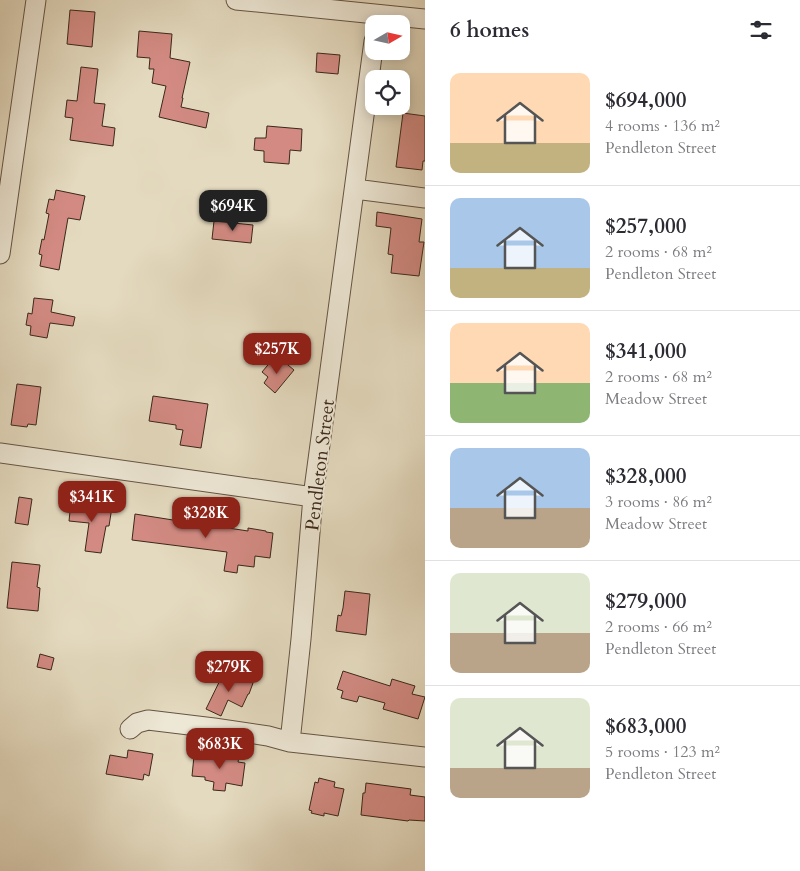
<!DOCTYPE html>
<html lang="en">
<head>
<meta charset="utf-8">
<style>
	:root { --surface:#fff; --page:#f2f2f3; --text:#2b2b33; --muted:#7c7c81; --line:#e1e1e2; --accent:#8f2418 }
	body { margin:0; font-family:Cardo,serif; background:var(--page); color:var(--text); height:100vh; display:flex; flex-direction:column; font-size:19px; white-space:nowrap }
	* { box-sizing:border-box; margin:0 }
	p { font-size:16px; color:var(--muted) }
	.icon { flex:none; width:28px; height:28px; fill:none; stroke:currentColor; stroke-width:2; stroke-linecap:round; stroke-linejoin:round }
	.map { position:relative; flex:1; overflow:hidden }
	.sheet { display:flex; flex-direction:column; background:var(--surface); width:375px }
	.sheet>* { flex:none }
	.needle { width:32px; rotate:81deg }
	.tools { position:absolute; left:365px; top:15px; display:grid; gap:10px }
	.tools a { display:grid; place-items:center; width:45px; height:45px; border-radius:10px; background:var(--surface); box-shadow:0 2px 12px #0003; font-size:25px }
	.price { position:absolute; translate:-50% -42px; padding:0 11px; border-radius:10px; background:var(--accent); color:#fff; font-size:16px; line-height:32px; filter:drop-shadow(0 1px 2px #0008) }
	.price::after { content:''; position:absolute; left:50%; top:30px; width:15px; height:11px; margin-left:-8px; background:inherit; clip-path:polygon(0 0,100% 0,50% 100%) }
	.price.on { background:#222; color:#fff }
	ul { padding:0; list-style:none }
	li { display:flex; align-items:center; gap:15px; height:125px; padding:0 25px }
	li+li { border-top:1px solid var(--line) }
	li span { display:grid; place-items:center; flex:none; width:140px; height:100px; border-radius:10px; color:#555 }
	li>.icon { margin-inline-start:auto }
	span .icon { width:60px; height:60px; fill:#fffc; stroke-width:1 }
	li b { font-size:21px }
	h2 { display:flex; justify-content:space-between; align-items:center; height:60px; padding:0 25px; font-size:21px }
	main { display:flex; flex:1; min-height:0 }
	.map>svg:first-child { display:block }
	.building { fill:#d28a82; stroke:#3b271b }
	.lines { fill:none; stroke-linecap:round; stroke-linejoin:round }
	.minor-casing { stroke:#655444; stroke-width:21 }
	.minor { stroke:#ede7d5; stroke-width:19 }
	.labels { text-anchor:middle; stroke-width:4; stroke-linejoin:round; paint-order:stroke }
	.street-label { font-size:19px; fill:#3b271b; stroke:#ede7d5 }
</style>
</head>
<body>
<main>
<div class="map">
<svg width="425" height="871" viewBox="0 0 425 871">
	<rect width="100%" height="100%" fill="#e4dabf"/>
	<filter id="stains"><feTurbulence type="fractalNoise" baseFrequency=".004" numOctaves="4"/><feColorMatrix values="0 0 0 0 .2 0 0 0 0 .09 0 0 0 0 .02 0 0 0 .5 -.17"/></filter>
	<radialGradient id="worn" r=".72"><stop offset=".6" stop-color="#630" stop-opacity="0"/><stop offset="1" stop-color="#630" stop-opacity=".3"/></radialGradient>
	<path class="building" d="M 70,10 L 95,12 L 92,47 L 67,44 Z
		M 139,31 L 172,34 L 170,58 L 190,62 L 182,98 L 183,98 L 181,107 L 209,113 L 206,128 L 159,117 L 166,86 L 152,83 L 154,69 L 149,69 L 150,58 L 137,57 Z
		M 317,53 L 340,55 L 338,74 L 316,72 Z
		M 81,67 L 98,69 L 94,103 L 105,104 L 102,126 L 115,128 L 113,146 L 70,140 L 73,118 L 65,117 L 67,100 L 77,101 Z
		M 403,113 L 425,116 L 425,161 L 423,161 L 422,170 L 396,167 Z
		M 267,126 L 302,129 L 301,151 L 290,150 L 289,164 L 264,162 L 264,151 L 254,150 L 255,138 L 266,138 Z
		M 56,190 L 85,196 L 80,220 L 68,218 L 59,270 L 40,266 L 42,255 L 39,254 L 42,239 L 44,240 L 49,214 L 46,213 L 49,199 L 54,200 Z
		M 377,212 L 422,219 L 419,242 L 424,242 L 419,276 L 391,273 L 393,255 L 388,254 L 391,228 L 376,226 Z
		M 214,221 L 253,225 L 251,243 L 212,239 Z
		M 34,298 L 53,300 L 51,312 L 75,317 L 73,326 L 50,323 L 47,338 L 30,335 L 31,326 L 26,325 L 28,313 L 32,314 Z
		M 272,360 L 278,365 L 282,360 L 294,370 L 275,393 L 264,383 L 268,377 L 262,372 Z
		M 17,384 L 41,387 L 36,425 L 28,424 L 27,427 L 11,425 Z
		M 153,396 L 208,404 L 201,448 L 180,445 L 183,430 L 176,429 L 176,425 L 149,421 Z
		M 19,497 L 32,499 L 28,525 L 15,523 Z
		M 71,502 L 112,507 L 109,526 L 106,526 L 101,553 L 85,551 L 89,523 L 69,521 Z
		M 135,514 L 173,520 L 215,524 L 215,526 L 248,531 L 248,528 L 266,531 L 266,532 L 273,533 L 270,558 L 255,556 L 254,567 L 238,565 L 237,573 L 224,571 L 227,552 L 132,540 Z
		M 12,562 L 40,565 L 37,587 L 40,588 L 38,611 L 7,608 Z
		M 345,591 L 370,594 L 366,635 L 336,631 L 338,615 L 341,616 L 343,608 Z
		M 40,654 L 54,658 L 51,670 L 37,667 Z
		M 225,670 L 253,683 L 249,694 L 248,694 L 242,707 L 228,700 L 221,716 L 206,709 Z
		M 343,671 L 390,686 L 392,679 L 415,686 L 412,694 L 425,697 L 418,719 L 383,709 L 385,703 L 359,696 L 357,702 L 341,698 L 343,691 L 337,689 Z
		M 128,750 L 153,754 L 149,776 L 144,774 L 143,780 L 106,774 L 110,755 L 127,758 Z
		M 213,754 L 239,757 L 238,762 L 245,763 L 242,786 L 226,783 L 225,791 L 213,790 L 214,782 L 205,780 L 205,777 L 192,776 L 194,756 L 212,758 Z
		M 319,778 L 335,782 L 334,787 L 344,789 L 338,816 L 324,813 L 324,816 L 311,813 L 312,811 L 309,810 L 315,782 L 318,783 Z
		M 366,783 L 411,789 L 410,795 L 425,797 L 425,821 L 409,820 L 408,821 L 361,815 L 363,793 L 365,793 Z"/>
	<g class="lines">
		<defs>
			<path id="minor" d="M 236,0 L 425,19
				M 355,189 L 425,198
				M 0,254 L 36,0
				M 0,453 L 313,497
				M 130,729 L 137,723 L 148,720 L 214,728 L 268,736 L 290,742 L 425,757
				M 290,742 L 301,639 L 313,497 L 374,41"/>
		</defs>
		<use href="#minor" class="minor-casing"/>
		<use href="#minor" class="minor"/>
	</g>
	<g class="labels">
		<g class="street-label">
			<text transform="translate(319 465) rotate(-83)" y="7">Pendleton Street</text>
		</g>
	</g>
	<rect width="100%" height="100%" filter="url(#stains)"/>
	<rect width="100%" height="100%" fill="url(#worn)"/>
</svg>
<div class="tools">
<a><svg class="needle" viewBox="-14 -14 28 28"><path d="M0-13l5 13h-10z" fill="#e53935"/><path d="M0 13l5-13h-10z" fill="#7c7c81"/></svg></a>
<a><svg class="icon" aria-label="locate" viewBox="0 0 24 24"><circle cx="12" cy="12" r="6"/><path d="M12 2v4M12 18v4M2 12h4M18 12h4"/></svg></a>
</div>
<b class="price on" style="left:233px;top:232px">$694K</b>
<b class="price" style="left:277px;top:375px">$257K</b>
<b class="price" style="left:92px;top:523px">$341K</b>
<b class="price" style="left:206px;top:539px">$328K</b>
<b class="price" style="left:229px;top:693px">$279K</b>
<b class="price" style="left:220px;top:770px">$683K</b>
</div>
<section class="sheet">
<h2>6 homes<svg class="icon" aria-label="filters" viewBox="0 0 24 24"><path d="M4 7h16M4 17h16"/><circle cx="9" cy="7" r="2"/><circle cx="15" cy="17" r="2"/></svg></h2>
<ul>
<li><span style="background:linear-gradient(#ffd9b3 70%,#c2b280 0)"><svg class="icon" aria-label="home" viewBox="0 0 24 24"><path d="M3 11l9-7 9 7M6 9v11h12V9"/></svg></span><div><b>$694,000</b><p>4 rooms · 136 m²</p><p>Pendleton Street</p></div></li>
<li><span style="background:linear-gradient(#a9c7e8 70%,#c2b280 0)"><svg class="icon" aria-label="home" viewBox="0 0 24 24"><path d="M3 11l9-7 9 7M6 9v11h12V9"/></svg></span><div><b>$257,000</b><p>2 rooms · 68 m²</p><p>Pendleton Street</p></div></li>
<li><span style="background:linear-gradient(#ffd9b3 60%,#8fb573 0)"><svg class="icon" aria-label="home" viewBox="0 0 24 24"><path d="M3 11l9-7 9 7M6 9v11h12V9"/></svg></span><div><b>$341,000</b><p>2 rooms · 68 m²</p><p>Meadow Street</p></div></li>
<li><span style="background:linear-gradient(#a9c7e8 60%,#b9a48a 0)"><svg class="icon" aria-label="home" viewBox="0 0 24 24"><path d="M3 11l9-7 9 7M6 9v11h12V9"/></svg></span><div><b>$328,000</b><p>3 rooms · 86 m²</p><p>Meadow Street</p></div></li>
<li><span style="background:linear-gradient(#dfe7d0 60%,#b9a48a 0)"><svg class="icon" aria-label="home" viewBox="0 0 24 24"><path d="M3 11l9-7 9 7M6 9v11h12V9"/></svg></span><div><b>$279,000</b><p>2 rooms · 66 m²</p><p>Pendleton Street</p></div></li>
<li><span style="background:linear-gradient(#dfe7d0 70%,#b9a48a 0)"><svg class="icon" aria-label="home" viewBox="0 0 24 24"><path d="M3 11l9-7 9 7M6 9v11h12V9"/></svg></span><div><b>$683,000</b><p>5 rooms · 123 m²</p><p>Pendleton Street</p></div></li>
</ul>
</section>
</main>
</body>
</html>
